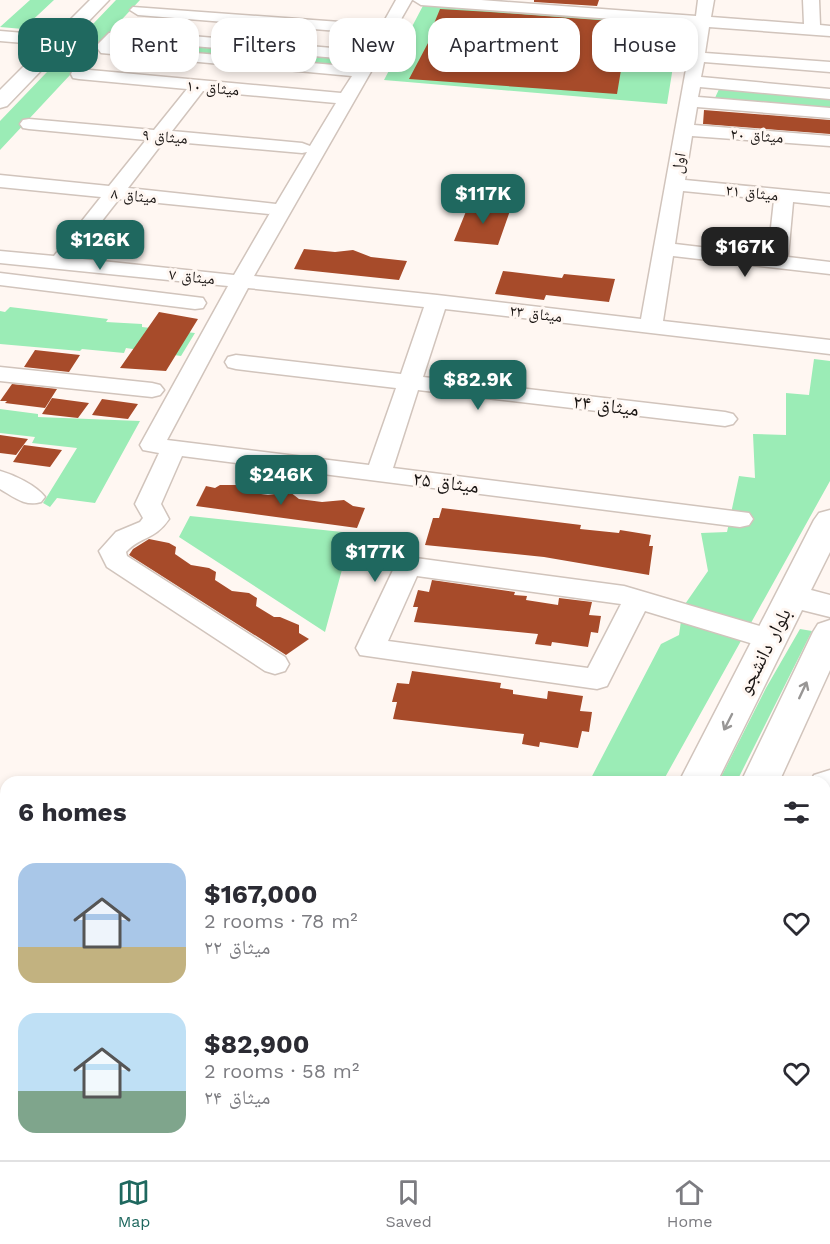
<!DOCTYPE html>
<html lang="en">
<head>
<meta charset="utf-8">
<style>
	:root { --surface:#fff; --page:#f2f2f3; --text:#2b2b33; --muted:#7c7c81; --line:#e1e1e2; --accent:#1f685f }
	body { margin:0; font-family:"Work Sans","Noto Naskh Arabic",sans-serif; background:var(--page); color:var(--text); height:100vh; display:flex; flex-direction:column; font-size:22px; white-space:nowrap }
	* { box-sizing:border-box; margin:0 }
	p { font-size:20px; color:var(--muted) }
	.icon { flex:none; width:33px; height:33px; fill:none; stroke:currentColor; stroke-width:2; stroke-linecap:round; stroke-linejoin:round }
	.map { position:relative; flex:1; overflow:hidden }
	.details { position:absolute; left:0px; top:776px; width:831px; height:386px; display:flex; flex-direction:column; background:var(--surface); border-radius:18px 18px 0 0; box-shadow:0 3px 9px #0003 }
	.details>* { flex:none }
	.hud { position:absolute; left:18px; top:18px; width:795px; height:54px; display:flex; gap:12px }
	.price { position:absolute; translate:-50% -51px; padding:0 14px; border-radius:12px; background:var(--accent); color:#fff; font-size:20px; line-height:39px; filter:drop-shadow(0 2px 3px #0008) }
	.price::after { content:''; position:absolute; left:50%; top:36px; width:18px; height:14px; margin-left:-9px; background:inherit; clip-path:polygon(0 0,100% 0,50% 100%) }
	.price.on { background:#222; color:#fff }
	ul { padding:0; list-style:none }
	li { display:flex; align-items:center; gap:18px; height:150px; padding:0 18px }
	li span { display:grid; place-items:center; flex:none; width:168px; height:120px; border-radius:18px; color:#555 }
	li>.icon { margin-inline-start:auto }
	span .icon { width:72px; height:72px; fill:#fffc; stroke-width:1 }
	li b { font-size:26px }
	h2 { display:flex; justify-content:space-between; align-items:center; height:72px; padding:0 18px; font-size:26px }
	.tag { padding:0 21px; border-radius:18px; background:var(--surface); box-shadow:0 3px 9px #0003; font-size:21px; line-height:54px }
	.tag.on { background:var(--accent); color:#fff }
	.tab-bar { display:flex; justify-content:space-around; align-items:center; height:84px; border-top:2px solid var(--line); background:var(--surface); font-size:16px; color:var(--muted) }
	.tab-bar a { display:grid; justify-items:center; gap:3px }
	.tab-bar .on { color:var(--accent) }
	.map>svg:first-child { display:block }
	.green { fill:#9becb6 }
	.building { fill:#a74b2a }
	.lines { fill:none; stroke-linecap:round; stroke-linejoin:round }
	.minor-casing { stroke:#d1c4bc; stroke-width:3 }
	.major-casing { stroke:#d1c4bc; stroke-width:3 }
	.minor { fill:#fff; fill-rule:evenodd }
	.major { fill:#fff; fill-rule:evenodd }
	.oneway { stroke:#989695 }
	.labels { text-anchor:middle; stroke-width:6; stroke-linejoin:round; paint-order:stroke }
	.far-street-label { font-size:16px; fill:#1a1513; stroke:#fff7f2 }
	.street-label { font-size:20px; fill:#1a1513; stroke:#fff7f2 }
</style>
</head>
<body>
<div class="map">
<svg width="830" height="1160" viewBox="0 0 830 1160">
	<rect width="100%" height="100%" fill="#fff7f2"/>
	<path class="green" d="M 30,0 L 54,0 L 23,29 L 0,27 Z
		M 116,0 L 140,0 L 0,150 L 0,121 Z
		M 426,0 L 681,17 L 667,104 L 384,80 Z
		M 116,38 L 354,56 L 347,67 L 112,48 Z
		M 720,87 L 830,97 L 830,110 L 714,100 Z
		M 10,307 L 108,319 L 106,322 L 142,324 L 142,327 L 195,333 L 181,356 L 126,348 L 124,353 L 82,349 L 80,351 L 0,344 L 0,311 L 5,312 Z
		M 814,359 L 830,361 L 830,481 L 663,781 L 589,782 L 661,644 L 679,635 L 683,607 L 708,571 L 701,533 L 727,532 L 739,476 L 755,478 L 753,434 L 786,435 L 786,393 L 809,395 Z
		M 0,409 L 38,414 L 38,417 L 140,421 L 95,503 L 57,498 L 50,507 L 43,503 L 77,448 L 32,443 L 35,437 L 0,433 Z
		M 190,516 L 352,533 L 325,632 L 179,537 Z
		M 800,629 L 812,631 L 737,781 L 719,781 L 766,688 Z"/>
	<path class="building" d="M 534,0 L 599,0 L 597,6 L 534,2 Z
		M 440,9 L 490,12 L 665,25 L 663,41 L 648,40 L 643,60 L 623,58 L 617,94 L 409,79 L 437,26 L 433,26 Z
		M 704,110 L 830,120 L 830,134 L 703,124 Z
		M 469,204 L 511,208 L 498,245 L 454,241 Z
		M 304,249 L 335,252 L 353,250 L 371,257 L 407,261 L 399,280 L 294,269 Z
		M 503,271 L 562,278 L 564,274 L 615,279 L 609,302 L 546,295 L 544,300 L 495,294 Z
		M 159,312 L 198,319 L 166,371 L 120,368 Z
		M 35,350 L 80,355 L 69,372 L 24,367 Z
		M 12,384 L 57,389 L 45,408 L 5,403 L 7,401 L 0,401 Z
		M 52,398 L 89,403 L 78,418 L 42,414 Z
		M 102,399 L 138,404 L 128,419 L 92,415 Z
		M 0,435 L 28,439 L 16,455 L 0,453 Z
		M 24,445 L 62,450 L 50,467 L 13,462 Z
		M 220,485 L 238,485 L 246,492 L 268,495 L 290,492 L 299,499 L 322,502 L 344,500 L 353,506 L 365,508 L 357,528 L 196,506 L 206,486 L 215,488 Z
		M 442,508 L 581,525 L 580,529 L 619,533 L 620,530 L 651,535 L 649,546 L 653,546 L 649,575 L 544,557 L 425,545 L 433,518 L 439,518 Z
		M 149,539 L 169,543 L 176,547 L 175,554 L 191,565 L 209,568 L 216,572 L 215,580 L 232,591 L 249,593 L 257,598 L 256,606 L 274,617 L 280,617 L 299,625 L 299,633 L 309,639 L 286,655 L 129,555 L 133,549 Z
		M 432,580 L 515,592 L 514,595 L 527,596 L 526,600 L 558,605 L 559,598 L 592,602 L 589,615 L 601,616 L 598,633 L 591,632 L 588,647 L 552,642 L 551,646 L 535,644 L 538,634 L 414,622 L 418,607 L 413,607 L 418,590 L 429,592 Z
		M 412,671 L 501,683 L 500,688 L 513,690 L 513,694 L 547,699 L 548,691 L 583,696 L 580,711 L 592,712 L 589,732 L 582,731 L 578,748 L 540,742 L 539,747 L 522,744 L 524,734 L 393,719 L 397,702 L 392,702 L 397,683 L 409,684 Z"/>
	<g class="lines">
		<defs>
			<path id="minor" d="M 396,0 L 412,0 L 254,276 L 437,295 L 641,319 L 694,25 L 421,5 L 413,0 L 481,0 L 696,16 L 698,0 L 714,0 L 711,17 L 804,24 L 803,0 L 819,0 L 820,25 L 830,26 L 830,36 L 709,27 L 705,53 L 830,62 L 830,72 L 704,62 L 701,77 L 830,89 L 830,99 L 700,87 L 698,97 L 830,108 L 830,118 L 697,107 L 694,125 L 830,136 L 830,146 L 692,136 L 685,180 L 830,194 L 830,206 L 793,202 L 788,257 L 830,262 L 830,274 L 673,256 L 663,321 L 830,340 L 830,354 L 445,309 L 423,377 L 725,412 L 733,414 L 737,419 L 733,424 L 725,426 L 418,390 L 393,468 L 749,513 L 753,519 L 749,525 L 740,527 L 182,456 L 161,504 L 169,519 C 155,540 141,536 126,552 L 127,556 L 285,657 L 289,664 L 285,671 L 275,674 L 265,671 L 107,567 L 99,551 L 116,532 L 140,522 L 143,518 L 135,504 L 159,453 L 143,450 L 140,445 L 228,286 L 0,263 L 0,251 L 54,256 L 101,197 L 0,187 L 0,175 L 109,186 L 146,140 L 29,129 L 23,128 L 20,124 L 23,120 L 29,119 L 154,130 L 187,89 L 79,79 L 73,78 L 71,74 L 73,70 L 79,69 L 341,93 L 352,76 L 101,53 L 96,46 L 109,33 L 121,30 L 367,51 L 376,34 L 138,15 L 130,10 L 133,7 L 382,25 ZM 121,40 L 361,60 L 357,67 L 114,46 ZM 203,91 L 336,103 L 310,146 L 302,143 L 172,131 ZM 164,141 L 302,153 L 307,152 L 276,204 L 128,188 ZM 683,191 L 774,200 L 768,255 L 675,244 ZM 119,199 L 269,214 L 270,213 L 234,275 L 73,258 ZM 248,288 L 424,307 L 401,374 L 236,355 L 228,357 L 225,362 L 228,367 L 236,369 L 396,388 L 369,465 L 167,440 Z
				M 0,31 L 60,36 L 68,41 L 60,46 L 0,41 Z
				M 0,273 L 195,297 L 203,298 L 206,303 L 203,308 L 195,309 L 0,285 Z
				M 0,367 L 152,383 L 160,385 L 164,390 L 160,395 L 152,397 L 0,381 Z
				M 0,471 C 14,475 36,485 45,497 L 41,502 C 25,507 14,497 0,489 Z
				M 408,557 L 624,586 L 780,632 L 784,639 L 780,646 L 770,649 L 645,611 L 607,686 L 597,689 L 360,655 L 356,648 L 395,566 L 399,560 ZM 417,576 L 621,604 L 588,668 L 388,641 Z
				M 830,770 L 830,794 L 825,795 L 825,782 L 810,782 L 814,775 Z
				M 825,896 L 830,898 L 830,926 L 825,924 Z"/>
			<path id="major" d="M 90,0 L 109,0 L 7,106 L 0,108 L 0,90 Z
				M 830,510 L 830,552 L 811,590 L 830,595 L 830,617 L 802,610 L 717,782 L 679,782 L 814,520 L 819,513 Z
				M 830,620 L 830,670 L 779,782 L 741,782 L 813,632 L 818,624 Z
				M 483,1155 L 531,1155 L 529,1160 L 481,1160 Z
				M 557,1155 L 605,1155 L 603,1160 L 555,1160 Z
				M 628,1155 L 676,1155 L 677,1160 L 629,1160 Z"/>
		</defs>
		<use href="#minor" class="minor-casing"/>
		<use href="#major" class="major-casing"/>
		<use href="#minor" class="minor"/>
		<use href="#major" class="major"/>
	</g>
	<defs><path id="oneway-shaft" d="M-6 0H5M1.5-3L5.5 0L1.5 3" fill="none" stroke-width="1.6" stroke-linecap="round" stroke-linejoin="round" transform="scale(1.5)"/></defs>
	<g class="oneway">
		<use href="#oneway-shaft" transform="translate(803 690) rotate(-65)"/>
		<use href="#oneway-shaft" transform="translate(728 722) rotate(117)"/>
	</g>
	<g class="labels">
		<g class="far-street-label">
			<text transform="translate(213 87) rotate(5)" y="6">میثاق ۱۰</text>
			<text transform="translate(757 135) rotate(4)" y="6">میثاق ۲۰</text>
			<text transform="translate(165 136) rotate(5)" y="6">میثاق ۹</text>
			<text transform="translate(678 163) rotate(-80)" y="6">اول</text>
			<text transform="translate(752 192) rotate(6)" y="6">میثاق ۲۱</text>
			<text transform="translate(134 195) rotate(6)" y="6">میثاق ۸</text>
			<text transform="translate(192 276) rotate(6)" y="6">میثاق ۷</text>
			<text transform="translate(536 313) rotate(7)" y="6">میثاق ۲۳</text>
		</g>
		<g class="street-label">
			<text transform="translate(606 405) rotate(7)" y="7">میثاق ۲۴</text>
			<text transform="translate(446 482) rotate(7)" y="7">میثاق ۲۵</text>
			<text transform="translate(764 651) rotate(-63)" y="7">بلوار دانشجو</text>
		</g>
	</g>
</svg>
<b class="price" style="left:483px;top:225px">$117K</b>
<b class="price" style="left:100px;top:271px">$126K</b>
<b class="price on" style="left:745px;top:278px">$167K</b>
<b class="price" style="left:478px;top:411px">$82.9K</b>
<b class="price" style="left:281px;top:506px">$246K</b>
<b class="price" style="left:375px;top:583px">$177K</b>
<div class="hud">
<a class="tag on">Buy</a>
<a class="tag">Rent</a>
<a class="tag">Filters</a>
<a class="tag">New</a>
<a class="tag">Apartment</a>
<a class="tag">House</a>
</div>
<section class="details">
<h2>6 homes<svg class="icon" aria-label="filters" viewBox="0 0 24 24"><path d="M4 7h16M4 17h16"/><circle cx="9" cy="7" r="2"/><circle cx="15" cy="17" r="2"/></svg></h2>
<ul>
<li><span style="background:linear-gradient(#a9c7e8 70%,#c2b280 0)"><svg class="icon" aria-label="home" viewBox="0 0 24 24"><path d="M3 11l9-7 9 7M6 9v11h12V9"/></svg></span><div><b>$167,000</b><p>2 rooms · 78 m²</p><p>میثاق ۲۲</p></div><svg class="icon" aria-label="heart" viewBox="0 0 24 24"><path d="M12 20l-8-8c-3-5 5-10 8-4 3-6 11-1 8 4z"/></svg></li>
<li><span style="background:linear-gradient(#bfe0f5 65%,#7fa58c 0)"><svg class="icon" aria-label="home" viewBox="0 0 24 24"><path d="M3 11l9-7 9 7M6 9v11h12V9"/></svg></span><div><b>$82,900</b><p>2 rooms · 58 m²</p><p>میثاق ۲۴</p></div><svg class="icon" aria-label="heart" viewBox="0 0 24 24"><path d="M12 20l-8-8c-3-5 5-10 8-4 3-6 11-1 8 4z"/></svg></li>
</ul>
</section>
</div>
<nav class="tab-bar">
<a class="on"><svg class="icon" aria-label="map" viewBox="0 0 24 24"><path d="M3 6l6-2 6 2 6-2v14l-6 2-6-2-6 2zM9 4v14M15 6v14"/></svg>Map</a>
<a><svg class="icon" aria-label="saved" viewBox="0 0 24 24"><path d="M7 4h10v16l-5-4-5 4z"/></svg>Saved</a>
<a><svg class="icon" aria-label="home" viewBox="0 0 24 24"><path d="M3 11l9-7 9 7M6 9v11h12V9"/></svg>Home</a>
</nav>
</body>
</html>
